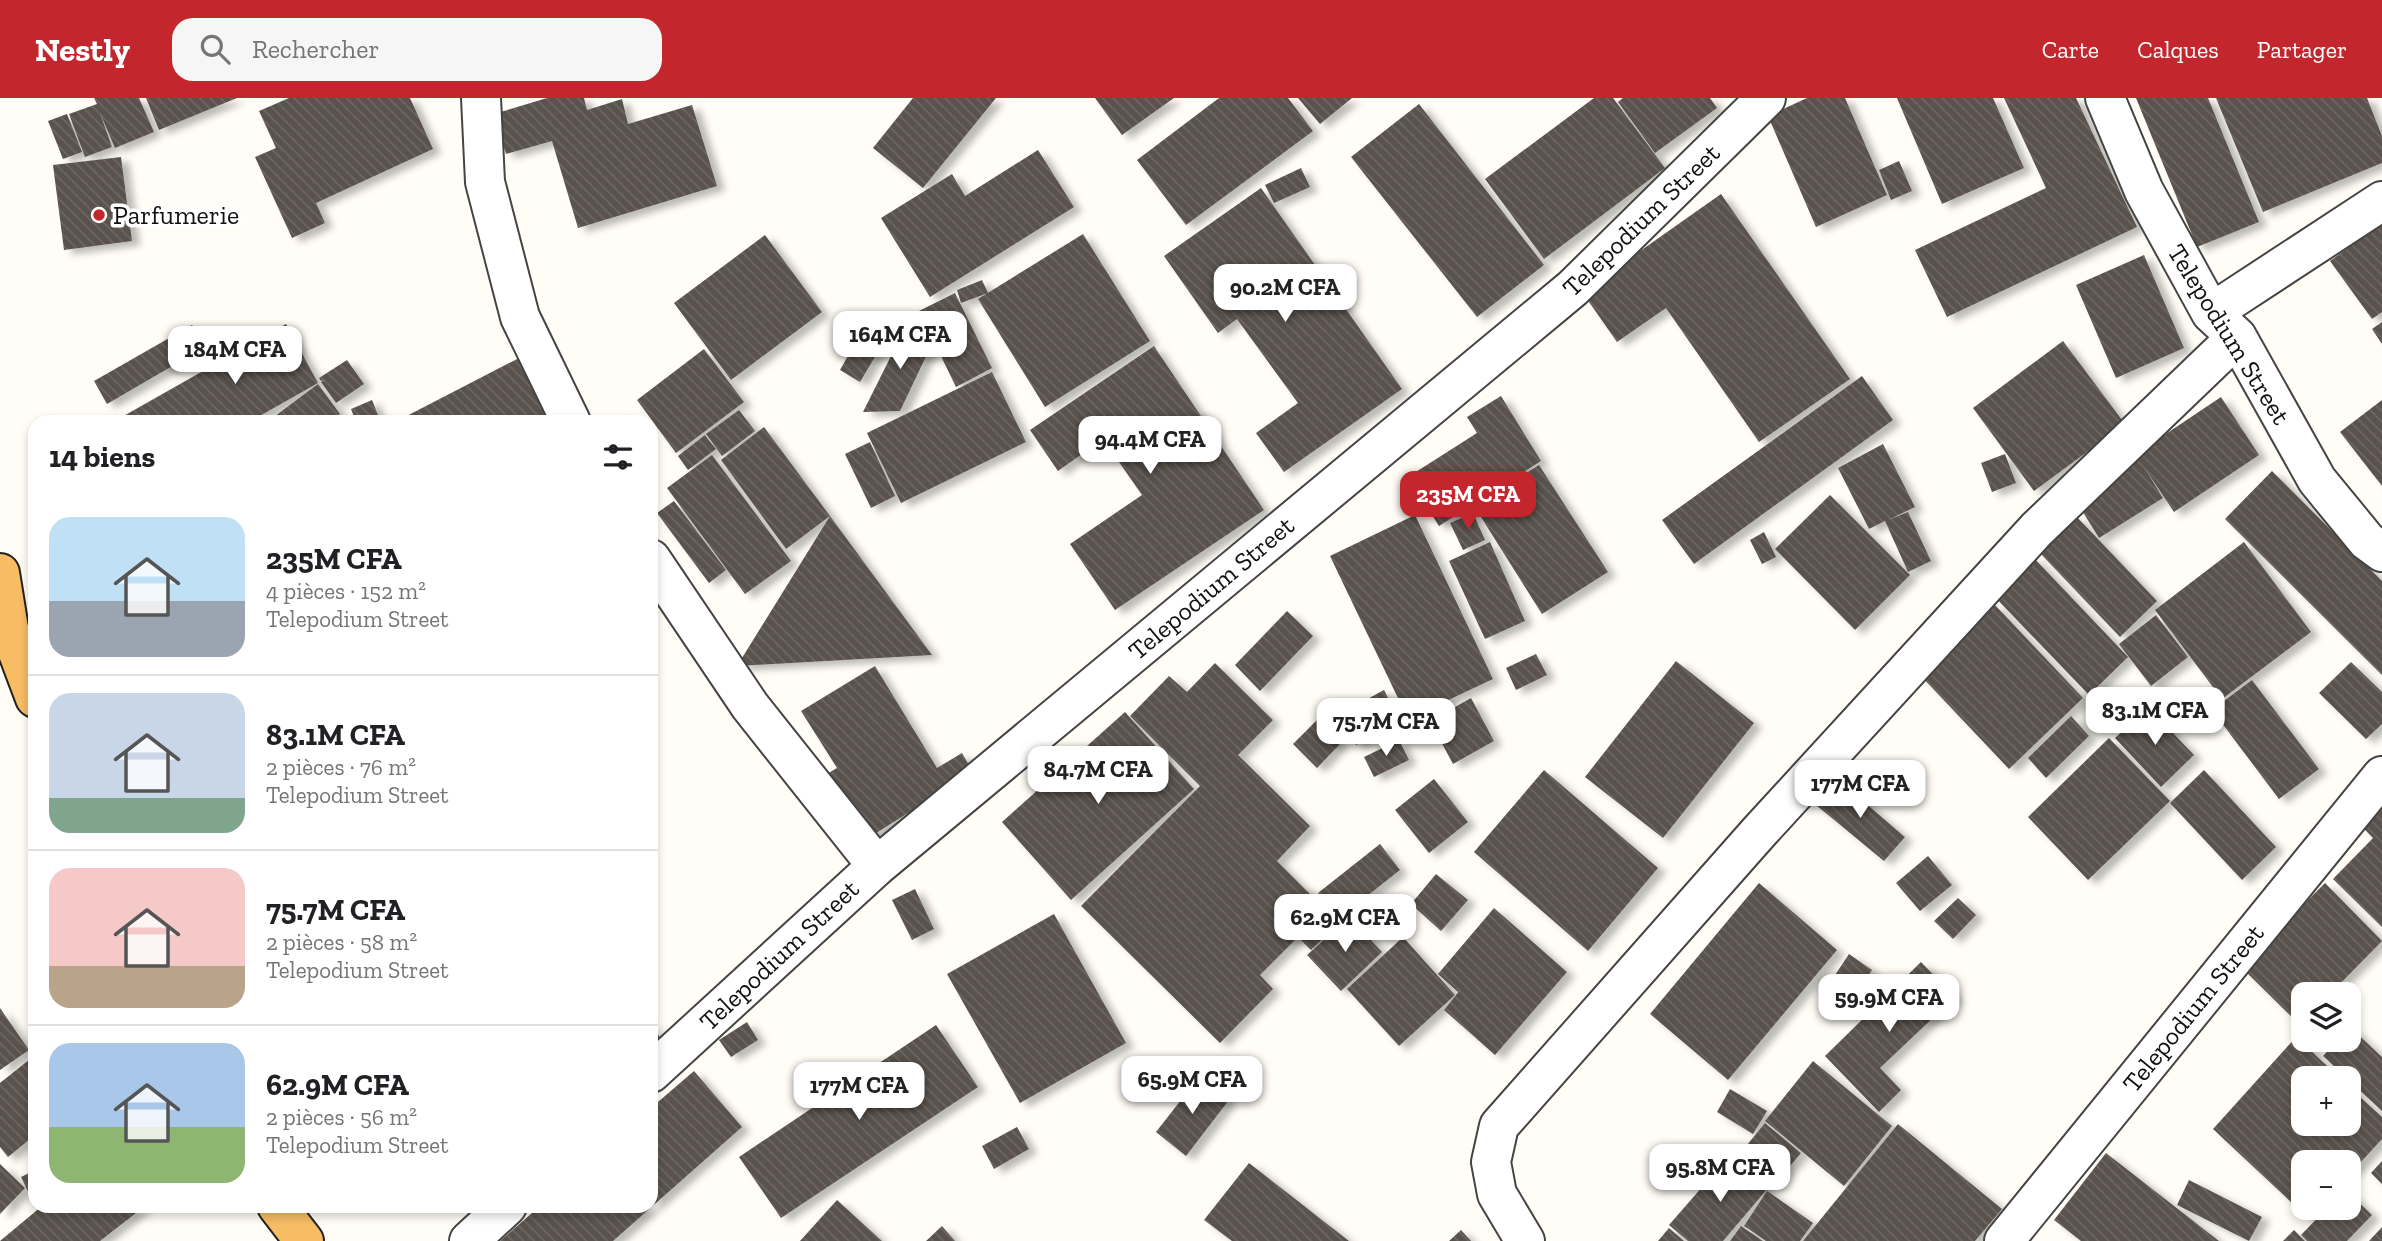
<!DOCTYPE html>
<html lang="fr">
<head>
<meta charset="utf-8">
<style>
	:root { --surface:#fff; --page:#f6f6f6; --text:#202124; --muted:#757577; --line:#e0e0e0; --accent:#c4262e }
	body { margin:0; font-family:"Zilla Slab",serif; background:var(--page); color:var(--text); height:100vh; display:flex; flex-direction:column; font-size:26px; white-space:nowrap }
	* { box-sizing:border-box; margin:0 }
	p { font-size:23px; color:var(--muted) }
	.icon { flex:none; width:38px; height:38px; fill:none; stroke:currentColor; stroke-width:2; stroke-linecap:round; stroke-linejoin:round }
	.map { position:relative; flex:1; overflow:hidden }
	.sheet { position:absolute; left:28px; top:317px; width:630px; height:798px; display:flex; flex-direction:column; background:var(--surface); border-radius:21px; box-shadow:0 4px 10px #0003 }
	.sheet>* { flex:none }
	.fabs { position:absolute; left:2291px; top:884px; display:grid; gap:14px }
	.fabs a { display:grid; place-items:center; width:70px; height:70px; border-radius:14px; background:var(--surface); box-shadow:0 4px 10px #0003; font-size:35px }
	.price { position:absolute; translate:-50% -60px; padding:0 16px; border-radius:14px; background:#fff; color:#222; font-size:23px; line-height:46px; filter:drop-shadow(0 2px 4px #0008) }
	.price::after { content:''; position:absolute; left:50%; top:42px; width:21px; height:16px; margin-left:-10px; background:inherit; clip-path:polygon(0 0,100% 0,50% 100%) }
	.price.on { background:var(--accent); color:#fff }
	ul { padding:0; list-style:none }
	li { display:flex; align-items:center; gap:21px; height:175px; padding:0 21px }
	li+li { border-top:2px solid var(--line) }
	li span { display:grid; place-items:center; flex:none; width:196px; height:140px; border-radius:21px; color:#555 }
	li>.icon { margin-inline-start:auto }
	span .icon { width:84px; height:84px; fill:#fffc; stroke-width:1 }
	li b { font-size:30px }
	h2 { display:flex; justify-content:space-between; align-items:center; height:84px; padding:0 21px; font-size:30px }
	header { display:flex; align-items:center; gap:42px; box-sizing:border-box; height:98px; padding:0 35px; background:var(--accent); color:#fff }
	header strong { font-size:33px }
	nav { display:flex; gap:38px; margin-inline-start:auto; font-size:24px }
	.search { width:490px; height:63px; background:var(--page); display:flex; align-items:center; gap:18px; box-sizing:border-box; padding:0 24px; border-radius:21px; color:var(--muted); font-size:26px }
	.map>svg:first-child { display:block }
	.building { fill:url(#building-back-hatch); filter:url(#shadow) }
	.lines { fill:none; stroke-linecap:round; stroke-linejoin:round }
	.minor-casing { stroke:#444; stroke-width:42 }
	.trunk-casing { stroke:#222; stroke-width:42 }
	.minor { stroke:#fff; stroke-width:38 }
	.trunk { stroke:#f7bc64; stroke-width:38 }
	.poi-dot { fill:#c4262e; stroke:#fff; stroke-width:2.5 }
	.labels { text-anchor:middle; stroke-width:7; stroke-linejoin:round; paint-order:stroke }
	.poi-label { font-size:26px; fill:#111; stroke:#fff; text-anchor:start }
	.street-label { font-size:26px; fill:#111; stroke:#fff }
</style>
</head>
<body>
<header>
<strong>Nestly</strong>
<div class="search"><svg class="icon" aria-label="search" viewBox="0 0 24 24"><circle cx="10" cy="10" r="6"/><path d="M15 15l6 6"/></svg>Rechercher</div>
<nav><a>Carte</a><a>Calques</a><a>Partager</a></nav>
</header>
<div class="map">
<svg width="2382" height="1143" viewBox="0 0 2382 1143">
	<defs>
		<pattern id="building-back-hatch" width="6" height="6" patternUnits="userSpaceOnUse" patternTransform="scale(1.75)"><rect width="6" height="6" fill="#5a524d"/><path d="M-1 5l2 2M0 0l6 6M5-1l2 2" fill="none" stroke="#6d6662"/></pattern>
		<filter id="shadow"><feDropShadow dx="8" dy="4.5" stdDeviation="3.5" flood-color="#0004"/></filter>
	</defs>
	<rect width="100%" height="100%" fill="#fffdf5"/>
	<path class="building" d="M 94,0 L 139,0 L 154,34 L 115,50 L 100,15 L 112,49 L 85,59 L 69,16 L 97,6 Z
		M 146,0 L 237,0 L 159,32 Z
		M 289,0 L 410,0 L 433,51 L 316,105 L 325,125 L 292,140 L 255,59 L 276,50 L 259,13 Z
		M 547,0 L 584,0 L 587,12 L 622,1 L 628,26 L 692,7 L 717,88 L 578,130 L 552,43 L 506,56 L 494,16 Z
		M 913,0 L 996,0 L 923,90 L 873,50 Z
		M 1095,0 L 1174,0 L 1122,37 Z
		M 1219,0 L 1288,0 L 1313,33 L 1186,127 L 1137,62 Z
		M 1298,0 L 1352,0 L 1320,26 Z
		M 1594,0 L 1613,0 L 1665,70 L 1544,161 L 1485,81 Z
		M 1623,0 L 1710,0 L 1717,10 L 1655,55 L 1618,4 Z
		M 1807,0 L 1845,0 L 1887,97 L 1816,129 L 1768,18 Z
		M 1897,0 L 1993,0 L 2024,70 L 1942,106 Z
		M 2004,0 L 2076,0 L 2137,129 L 1947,219 L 1915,152 L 2046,90 Z
		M 2136,0 L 2208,0 L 2259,124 L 2197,149 Z
		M 2216,0 L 2367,0 L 2382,38 L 2382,65 L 2263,114 Z
		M 1419,6 L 1544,167 L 1477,219 L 1351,59 Z
		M 67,16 L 82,54 L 63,61 L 48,23 Z
		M 1038,52 L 1074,109 L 930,199 L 881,120 L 952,76 L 965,98 Z
		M 121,59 L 132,143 L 64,152 L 53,67 Z
		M 1899,63 L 1912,93 L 1891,102 L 1879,72 Z
		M 1301,70 L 1310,89 L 1274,105 L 1265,87 Z
		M 1261,90 L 1402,291 L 1284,374 L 1256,335 L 1298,305 L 1237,221 L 1218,235 L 1164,158 Z
		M 1721,96 L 1850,281 L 1759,344 L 1666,210 L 1617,244 L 1582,194 Z
		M 2382,125 L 2382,214 L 2372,221 L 2330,163 Z
		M 1083,136 L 1150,243 L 1045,309 L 978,201 Z
		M 765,137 L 822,214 L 731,282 L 674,205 Z
		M 2144,157 L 2184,250 L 2116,280 L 2076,187 Z
		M 982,182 L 988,195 L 961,205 L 957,192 Z
		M 955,195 L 992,270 L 956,289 L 919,213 Z
		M 912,216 L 931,248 L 900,313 L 863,314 Z
		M 2382,224 L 2382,246 L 2372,231 Z
		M 286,226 L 318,285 L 249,324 L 113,324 Z
		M 192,227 L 205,249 L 107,306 L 94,283 Z
		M 861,235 L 882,247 L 860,284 L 840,272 Z
		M 2063,243 L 2125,326 L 2034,393 L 1973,310 Z
		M 1154,248 L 1264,412 L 1115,512 L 1070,446 L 1142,397 L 1103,341 L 1058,373 L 1030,332 Z
		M 704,251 L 744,304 L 676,355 L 637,302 Z
		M 521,259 L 555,324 L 395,324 Z
		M 347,262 L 364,286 L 336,305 L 321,284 L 324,282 L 321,283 L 319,280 Z
		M 992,274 L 1026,344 L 901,405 L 867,335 Z
		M 1862,278 L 1893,322 L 1694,466 L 1662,422 Z
		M 318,286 L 340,316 L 330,324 L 267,324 Z
		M 1501,298 L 1541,363 L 1439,428 L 1408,379 L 1477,335 L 1467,319 Z
		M 2221,299 L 2259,357 L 2174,414 L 2144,369 L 2163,400 L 2099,440 L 2073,398 Z
		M 372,302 L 380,322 L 356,324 L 351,311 Z
		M 2382,302 L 2382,388 L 2340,334 Z
		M 739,312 L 755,333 L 722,358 L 706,336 Z
		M 764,329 L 830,418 L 786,451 L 721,362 Z
		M 705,337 L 716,351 L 688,372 L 678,358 Z
		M 870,344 L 895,398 L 871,410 L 845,356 Z
		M 1883,346 L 1915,409 L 1888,422 L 1908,414 L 1931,463 L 1908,474 L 1885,423 L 1869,431 L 1838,370 Z
		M 2005,356 L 2016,385 L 1992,394 L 1981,365 Z
		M 712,357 L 791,463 L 745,496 L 667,390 Z
		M 1539,367 L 1608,474 L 1542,516 L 1474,408 Z
		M 2272,373 L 2382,483 L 2382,577 L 2225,421 Z
		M 1830,397 L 1910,477 L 1855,532 L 1775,451 Z
		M 674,403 L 726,472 L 709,485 L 657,415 Z
		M 1473,415 L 1485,442 L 1463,452 L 1450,425 Z
		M 1415,417 L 1493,581 L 1408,621 L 1330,458 Z
		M 830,418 L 932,557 L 737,568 Z
		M 2076,418 L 2157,503 L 2120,539 L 2039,454 Z
		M 1764,434 L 1776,459 L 1762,466 L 1750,442 Z
		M 1490,444 L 1525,523 L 1485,541 L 1449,463 Z
		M 2244,444 L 2311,534 L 2222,601 L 2155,512 Z
		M 2033,459 L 2128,559 L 2089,597 L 1993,497 Z
		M 1994,506 L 2083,600 L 2009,671 L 1920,577 Z
		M 1287,513 L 1313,538 L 1260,593 L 1235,567 Z
		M 2156,517 L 2188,559 L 2151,588 L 2119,546 Z
		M 1536,556 L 1547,577 L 1516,592 L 1506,570 Z
		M 1676,563 L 1754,625 L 1663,740 L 1585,679 Z
		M 2351,564 L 2382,594 L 2382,626 L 2366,641 L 2319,595 Z
		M 1215,565 L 1273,622 L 1238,657 L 1310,728 L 1277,763 L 1325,811 L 1308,829 L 1328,811 L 1340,824 L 1311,852 L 1298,839 L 1260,877 L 1273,891 L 1220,945 L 1081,808 L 1200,688 L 1130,618 L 1169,578 L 1187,594 Z
		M 875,568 L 937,670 L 962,655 L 973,674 L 865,742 L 825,677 L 837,670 L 801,613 Z
		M 2252,582 L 2319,671 L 2279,701 L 2212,612 Z
		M 1384,592 L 1400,623 L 1356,647 L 1340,616 Z
		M 1471,600 L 1494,643 L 1453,666 L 1430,623 Z
		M 2148,609 L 2194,657 L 2161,689 L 2115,640 Z
		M 1125,614 L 1194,691 L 1071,802 L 1002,724 Z
		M 2071,618 L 2089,638 L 2046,680 L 2028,660 Z
		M 1317,622 L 1341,645 L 1317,670 L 1293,646 Z
		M 2109,640 L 2170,703 L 2088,782 L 2028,719 Z
		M 1399,642 L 1409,662 L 1374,679 L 1364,659 Z
		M 1544,672 L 1658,770 L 1588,853 L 1474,754 Z
		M 2204,672 L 2276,749 L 2242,782 L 2170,705 Z
		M 2382,680 L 2382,829 L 2333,781 L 2373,740 L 2348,714 Z
		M 1434,681 L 1468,724 L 1429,755 L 1395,712 Z
		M 1837,681 L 1905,739 L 1884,763 L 1816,707 Z
		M 1380,746 L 1400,772 L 1339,820 L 1318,795 Z
		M 1928,758 L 1952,787 L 1920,813 L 1896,785 Z
		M 1436,776 L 1468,802 L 1441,833 L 1411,806 Z
		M 1759,785 L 1837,852 L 1728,982 L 1650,916 Z
		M 2325,785 L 2382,843 L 2330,896 L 2303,896 L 2303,923 L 2300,927 L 2241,869 Z
		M 915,791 L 934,831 L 912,842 L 892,802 Z
		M 1958,800 L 1976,817 L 1953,841 L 1934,823 Z
		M 1494,810 L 1567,874 L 1495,957 L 1444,912 L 1460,892 L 1458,894 L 1438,876 Z
		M 1054,816 L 1126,945 L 1020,1005 L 947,876 Z
		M 1349,819 L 1382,854 L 1341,893 L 1307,857 Z
		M 1403,839 L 1455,897 L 1399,948 L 1347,891 Z
		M 1849,856 L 1872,872 L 1857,895 L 1833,880 Z
		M 1921,864 L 1955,899 L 1880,970 L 1901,992 L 1879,1014 L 1825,958 Z
		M 0,910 L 29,952 L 0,972 Z
		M 651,924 L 671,959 L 651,971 Z
		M 747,924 L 758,942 L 731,959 L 719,942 Z
		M 936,927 L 978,989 L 781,1120 L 739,1059 Z
		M 2350,929 L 2382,959 L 2382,1013 L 2323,958 L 2338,942 L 2348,942 Z
		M 2296,939 L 2340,980 L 2303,980 L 2303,1026 L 2348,1026 L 2348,988 L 2382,1019 L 2382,1041 L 2348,1078 L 2348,1064 L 2303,1064 L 2303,1110 L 2320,1110 L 2309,1121 L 2213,1031 Z
		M 35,957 L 35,1037 L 8,1059 L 0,1049 L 0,985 Z
		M 1813,963 L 1892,1028 L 1844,1088 L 1765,1023 Z
		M 694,973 L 742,1029 L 613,1143 L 500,1143 L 540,1108 L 651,1108 L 651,1010 Z
		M 1199,979 L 1229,1002 L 1186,1058 L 1156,1034 Z
		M 1730,991 L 1767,1013 L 1753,1036 L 1717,1014 Z
		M 1765,1025 L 1801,1055 L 1774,1087 L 1738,1058 Z
		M 1898,1026 L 2002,1111 L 1975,1143 L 1803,1143 Z
		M 1017,1029 L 1029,1051 L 994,1071 L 982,1048 Z
		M 2106,1055 L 2219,1143 L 2081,1143 L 2054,1122 Z
		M 1730,1057 L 1768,1090 L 1723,1143 L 1688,1143 L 1669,1127 Z
		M 2382,1063 L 2382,1086 L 2371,1075 Z
		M 1249,1065 L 1349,1143 L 1232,1143 L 1204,1122 Z
		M 0,1066 L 25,1090 L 0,1116 Z
		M 35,1072 L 35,1103 L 33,1104 L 21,1079 Z
		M 2189,1082 L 2262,1119 L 2249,1143 L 2177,1107 Z
		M 1767,1093 L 1813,1125 L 1800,1143 L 1766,1143 L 1744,1128 Z
		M 2348,1094 L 2372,1117 L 2347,1143 L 2307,1143 L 2301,1137 L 2327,1110 L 2348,1110 Z
		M 837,1102 L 882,1143 L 800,1143 Z
		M 42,1108 L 145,1108 L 100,1143 L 0,1143 Z
		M 942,1128 L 955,1143 L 926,1143 Z
		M 1741,1128 L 1763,1143 L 1730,1143 Z
		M 2382,1129 L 2382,1143 L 2369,1143 Z
		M 1669,1130 L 1684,1143 L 1658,1143 Z
		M 1461,1132 L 1471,1143 L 1449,1143 Z
		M 2294,1132 L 2305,1143 L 2283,1143 Z"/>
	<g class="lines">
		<defs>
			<path id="minor" d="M 481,0 L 485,84 L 520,219 L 571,324
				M 2105,0 L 2144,93 L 2211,215 L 2237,239 L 2317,382 L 2367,443 L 2382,454
				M 2211,215 L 2382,103
				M 651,461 L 750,608 L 877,768
				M 651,975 L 877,768 L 1573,190 L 1766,0
				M 469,1143 L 507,1108
				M 1525,1143 L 1497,1096 L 1491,1064 L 1499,1028 L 1759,734 L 2037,431 L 2237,239
				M 2004,1143 L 2382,678"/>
			<path id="trunk" d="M 0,475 L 9,531 L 35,600
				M 277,1108 L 304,1143"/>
		</defs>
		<use href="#minor" class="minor-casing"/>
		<use href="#trunk" class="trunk-casing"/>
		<use href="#minor" class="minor"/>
		<use href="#trunk" class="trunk"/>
	</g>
	<circle class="poi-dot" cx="99" cy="117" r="7"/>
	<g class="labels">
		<g class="poi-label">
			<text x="113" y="126">Parfumerie</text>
		</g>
		<g class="street-label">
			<text transform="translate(1641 122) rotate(-44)" y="9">Telepodium Street</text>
			<text transform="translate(2229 236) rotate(58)" y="9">Telepodium Street</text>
			<text transform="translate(1211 490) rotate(-40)" y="9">Telepodium Street</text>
			<text transform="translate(779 857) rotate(-43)" y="9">Telepodium Street</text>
			<text transform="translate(2193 910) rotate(-51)" y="9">Telepodium Street</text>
		</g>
	</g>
</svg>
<div class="fabs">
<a><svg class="icon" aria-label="layers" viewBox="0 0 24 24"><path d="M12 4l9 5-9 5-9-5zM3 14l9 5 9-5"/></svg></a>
<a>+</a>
<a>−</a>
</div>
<b class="price" style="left:1285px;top:226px">90.2M CFA</b>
<b class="price" style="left:900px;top:273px">164M CFA</b>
<b class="price" style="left:235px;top:288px">184M CFA</b>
<b class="price" style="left:1150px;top:378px">94.4M CFA</b>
<b class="price on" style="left:1468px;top:433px">235M CFA</b>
<b class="price" style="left:2155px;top:649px">83.1M CFA</b>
<b class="price" style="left:1386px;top:660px">75.7M CFA</b>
<b class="price" style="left:1098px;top:708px">84.7M CFA</b>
<b class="price" style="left:1860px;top:722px">177M CFA</b>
<b class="price" style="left:1345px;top:856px">62.9M CFA</b>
<b class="price" style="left:1889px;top:936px">59.9M CFA</b>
<b class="price" style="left:1192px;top:1018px">65.9M CFA</b>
<b class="price" style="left:859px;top:1024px">177M CFA</b>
<b class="price" style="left:1720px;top:1106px">95.8M CFA</b>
<section class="sheet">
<h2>14 biens<svg class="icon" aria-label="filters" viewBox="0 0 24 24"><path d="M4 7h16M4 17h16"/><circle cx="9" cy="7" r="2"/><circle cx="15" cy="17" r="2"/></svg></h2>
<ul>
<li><span style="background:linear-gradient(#bfe0f5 60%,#9aa5b1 0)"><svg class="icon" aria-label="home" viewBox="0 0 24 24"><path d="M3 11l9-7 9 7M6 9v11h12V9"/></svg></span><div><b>235M CFA</b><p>4 pièces · 152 m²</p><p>Telepodium Street</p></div></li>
<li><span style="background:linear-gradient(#c9d6e8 75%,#7fa58c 0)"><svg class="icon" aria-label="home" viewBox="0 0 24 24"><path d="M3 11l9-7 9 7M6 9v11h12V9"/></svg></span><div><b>83.1M CFA</b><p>2 pièces · 76 m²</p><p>Telepodium Street</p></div></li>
<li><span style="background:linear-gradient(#f6c9c9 70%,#b9a48a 0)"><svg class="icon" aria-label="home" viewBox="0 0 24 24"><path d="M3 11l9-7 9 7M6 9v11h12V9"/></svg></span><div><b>75.7M CFA</b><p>2 pièces · 58 m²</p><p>Telepodium Street</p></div></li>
<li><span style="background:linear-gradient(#a9c7e8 60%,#8fb573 0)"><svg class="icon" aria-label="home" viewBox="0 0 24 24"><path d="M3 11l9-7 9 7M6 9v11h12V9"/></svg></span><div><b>62.9M CFA</b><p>2 pièces · 56 m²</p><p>Telepodium Street</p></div></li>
</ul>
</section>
</div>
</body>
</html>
